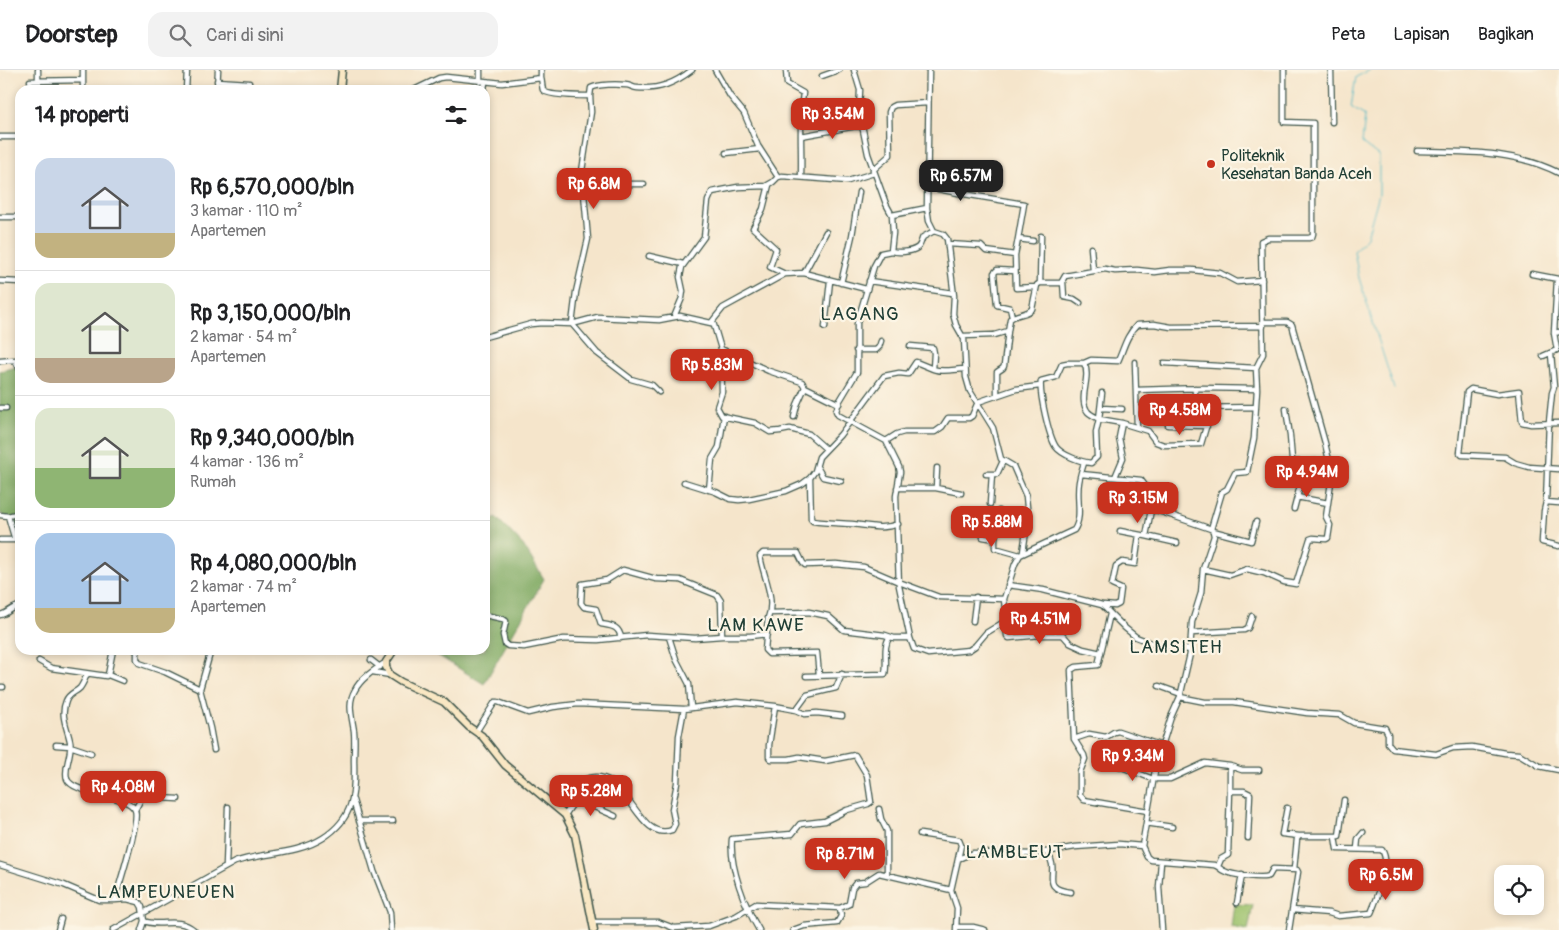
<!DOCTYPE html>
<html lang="id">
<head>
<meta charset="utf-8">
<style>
	:root { --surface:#fff; --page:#f2f2f2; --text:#202124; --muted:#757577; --line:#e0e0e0; --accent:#c8321e }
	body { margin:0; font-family:Pangolin,sans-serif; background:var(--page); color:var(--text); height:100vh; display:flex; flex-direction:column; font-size:19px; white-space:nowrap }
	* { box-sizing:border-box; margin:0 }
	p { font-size:16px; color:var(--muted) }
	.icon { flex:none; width:28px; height:28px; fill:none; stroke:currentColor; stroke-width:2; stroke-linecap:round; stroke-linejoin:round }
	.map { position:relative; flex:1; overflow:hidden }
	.details { position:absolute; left:15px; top:15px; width:475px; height:570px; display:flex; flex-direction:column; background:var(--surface); border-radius:15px; box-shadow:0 2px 8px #0003 }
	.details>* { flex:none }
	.buttons { position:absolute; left:1494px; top:795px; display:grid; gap:10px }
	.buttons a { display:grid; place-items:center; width:50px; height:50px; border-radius:10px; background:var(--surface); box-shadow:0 2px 8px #0003; font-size:25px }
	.price { position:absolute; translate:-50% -42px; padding:0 11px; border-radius:10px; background:var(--accent); color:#fff; font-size:16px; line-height:32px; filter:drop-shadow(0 1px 2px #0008) }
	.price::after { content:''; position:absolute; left:50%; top:30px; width:15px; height:11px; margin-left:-8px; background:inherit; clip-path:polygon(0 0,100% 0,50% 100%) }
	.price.active { background:#222; color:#fff }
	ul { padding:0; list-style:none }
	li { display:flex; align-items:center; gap:15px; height:125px; padding:0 20px }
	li+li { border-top:1px solid var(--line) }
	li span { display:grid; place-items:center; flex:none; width:140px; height:100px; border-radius:15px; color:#555 }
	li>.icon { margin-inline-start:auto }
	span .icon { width:60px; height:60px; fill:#fffc; stroke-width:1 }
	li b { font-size:21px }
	h2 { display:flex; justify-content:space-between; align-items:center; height:60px; padding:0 20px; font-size:21px }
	header { display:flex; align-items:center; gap:30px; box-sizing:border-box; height:70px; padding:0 25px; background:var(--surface); border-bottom:1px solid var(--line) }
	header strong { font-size:24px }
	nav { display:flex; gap:28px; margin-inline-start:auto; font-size:18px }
	.search { width:350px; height:45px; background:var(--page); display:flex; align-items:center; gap:12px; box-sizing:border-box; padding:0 18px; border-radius:15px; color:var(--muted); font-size:19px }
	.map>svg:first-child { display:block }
	.green { fill:#9bc16b; stroke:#5d7f50 }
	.forest { fill:#7ca75f; stroke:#4e724a }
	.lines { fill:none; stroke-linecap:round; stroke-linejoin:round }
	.stream { stroke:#4ab7c5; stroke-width:1 }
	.street-casing { stroke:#3f564b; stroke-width:7 }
	.secondary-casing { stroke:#3f564b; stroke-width:9 }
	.street { stroke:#fff; stroke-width:4.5 }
	.secondary { stroke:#f9e7c3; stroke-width:6 }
	.poi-dot { fill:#c8321e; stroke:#fcf5e5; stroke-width:2 }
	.labels { text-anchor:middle; stroke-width:4.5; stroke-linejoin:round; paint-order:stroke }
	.poi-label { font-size:16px; fill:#1f3d34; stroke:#fcf5e5; text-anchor:start }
	.quarter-label { font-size:19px; letter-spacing:1px; fill:#1f3d34; stroke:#fcf5e5 }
</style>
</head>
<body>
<header>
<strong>Doorstep</strong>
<div class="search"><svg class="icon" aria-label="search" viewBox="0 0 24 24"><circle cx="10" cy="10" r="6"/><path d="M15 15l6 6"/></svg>Cari di sini</div>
<nav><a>Peta</a><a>Lapisan</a><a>Bagikan</a></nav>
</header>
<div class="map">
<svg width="1559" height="860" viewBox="0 0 1559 860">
	<rect width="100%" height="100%" fill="#fcf5e5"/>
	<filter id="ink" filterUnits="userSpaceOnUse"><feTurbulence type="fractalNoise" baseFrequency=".02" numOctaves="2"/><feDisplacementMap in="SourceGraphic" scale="10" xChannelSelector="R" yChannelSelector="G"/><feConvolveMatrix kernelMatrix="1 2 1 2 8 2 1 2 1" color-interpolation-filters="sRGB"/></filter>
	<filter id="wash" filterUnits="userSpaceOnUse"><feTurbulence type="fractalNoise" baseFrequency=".0096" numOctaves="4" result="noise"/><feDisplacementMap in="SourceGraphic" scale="20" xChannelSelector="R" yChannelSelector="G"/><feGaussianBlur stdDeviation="1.12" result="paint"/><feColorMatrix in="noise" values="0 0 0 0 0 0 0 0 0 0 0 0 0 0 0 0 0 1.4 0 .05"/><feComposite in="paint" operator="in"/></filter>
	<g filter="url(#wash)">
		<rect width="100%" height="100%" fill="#f5e5cb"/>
		<path class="green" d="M 1234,834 L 1253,835 L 1248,860 L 1231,857 Z"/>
		<path class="forest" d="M 20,296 L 20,457 L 0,443 L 0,301 Z
			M 496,447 L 523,475 L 544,509 L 484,614 L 429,580 L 485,580 L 485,453 Z"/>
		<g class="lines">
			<path class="stream" d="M 1370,0 L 1356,7 L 1351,37 L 1365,46 L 1362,73 L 1379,86 L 1379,124 L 1367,167 L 1354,181 L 1359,208 L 1394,319"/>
		</g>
	</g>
	<g filter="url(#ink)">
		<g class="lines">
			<defs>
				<path id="street" d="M 480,0 L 480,12
					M 715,0 L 730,26 L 744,43 L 758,76 L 778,107
					M 786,0 L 787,14 L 803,23 C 799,51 802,79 801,107
					M 854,0 L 860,20 L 859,41 L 868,84 L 886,134 L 892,145
					M 929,0 L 927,138 L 929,151 L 934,161 L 943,164 L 947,169 L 954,226 L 953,244 L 956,255 L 964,269 L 966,307 L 970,321 L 993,358 L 1001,389 L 1013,396 L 1026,426 L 1028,448 L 1023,482
					M 1331,0 L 1332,52
					M 822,6 L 839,0
					M 541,8 C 542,11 542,17 543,20 C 546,26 582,26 590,26 L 591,18 C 599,14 617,14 626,15 C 630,15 633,18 637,18 C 659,20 675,13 692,0
					M 30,11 L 83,10
					M 38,11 L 38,0
					M 217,11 L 249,13
					M 83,20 L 83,0
					M 186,20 L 187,0
					M 217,20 L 218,0
					M 414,20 L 439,8 L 446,7 L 502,13 L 541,8 L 541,0
					M 484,20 L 485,12
					M 590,26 L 591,42 L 582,101 L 588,169 L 576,222 L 572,254 L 597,283 L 631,309 L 652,315 L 659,322
					M 801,66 L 862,55
					M 0,67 L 20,67
					M 1417,81 C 1467,82 1513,80 1559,103
					M 726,83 L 760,79
					M 873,100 L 890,85 L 889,42 L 891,37 L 895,35 L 928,33
					M 582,114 L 644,114
					M 769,115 L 763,139 L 753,158 L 776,179 L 770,197 L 785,204
					M 928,117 L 958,123 L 958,100
					M 958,123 L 1024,134 L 1018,169
					M 927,138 L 892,145 L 893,163 L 891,181 L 881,183 L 874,196 L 857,253 L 857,302 L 839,332 L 836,341 L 838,345 L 886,371 L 899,397 L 900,402 L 896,426 L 899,516 L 910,568 L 914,579 L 928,584 L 969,580 L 975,576 L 986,563 L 1004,552 L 1006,549 L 1004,529 L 1015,494 L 1020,485 L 1074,460 C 1083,447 1076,428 1079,412 C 1080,406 1082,399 1084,393
					M 0,147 L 20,147
					M 948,174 L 981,176 L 986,181 L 1015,185 L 1016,218 L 1035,217
					M 1091,178 L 1093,200
					M 891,181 C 898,183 911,182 917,178 C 921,176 921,170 923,167 L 934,161
					M 1015,185 L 1018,169 L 1033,171
					M 649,186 L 683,194
					M 804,203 L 826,162
					M 1532,204 L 1558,209
					M 1557,209 L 1554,263 L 1559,262
					M 0,211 L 20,212
					M 869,211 L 953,223
					M 1063,212 L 1064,227 L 1074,229 L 1080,233
					M 841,213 L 852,166 L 859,122
					M 1040,213 L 1041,166
					M 674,247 L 682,228 L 683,221 L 680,207 L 682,197 L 704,167 L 708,131 L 712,122 L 738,117 L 766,116 L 773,112 L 778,107 L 782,106 L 848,111 L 874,103
					M 1012,247 L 1010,238 L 997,235 L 994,203 L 997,200 L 1015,201
					M 713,252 L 721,279 L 722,322 L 717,337 L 722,346 L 755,353 L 770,362 L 780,361 L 790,359 L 809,364 L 826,379
					M 825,257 L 830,211
					M 963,266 L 994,265 L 1008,261 L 1010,249 C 1017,243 1027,245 1032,239 L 1037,215 L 1040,213 L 1061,213 L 1065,206 L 1105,199 L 1115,201 L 1137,200 L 1155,202 L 1170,200 L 1192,200 L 1220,203 L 1237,212 L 1262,210
					M 485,267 L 531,254 L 542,253 L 572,254 L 598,247 L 659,250 L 680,246 L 711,253 L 723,238 L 785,204 L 804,203 L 866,219
					M 910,276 L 933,278 L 934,283 L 933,299 C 943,303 955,299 965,299
					M 721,279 L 769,301 L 802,312 L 805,317 L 839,334
					M 856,280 L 876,280 L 879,277 L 881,271
					M 1551,284 L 1554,317 L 1552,323 L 1549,352 L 1546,432 L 1559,433
					M 1543,286 L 1557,280 L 1554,263
					M 0,291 L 15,290 L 20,300
					M 1135,292 L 1137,357
					M 1067,293 L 1084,293 C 1092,308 1077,328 1088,342 C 1091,345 1096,347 1099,349 L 1096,362 L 1097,387 L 1091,393 C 1081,392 1062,385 1056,377 C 1049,367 1039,323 1041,311 L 1056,307 L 1062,294 Z
					M 1084,293 L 1091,290 L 1118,291 C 1124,278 1126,266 1137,255 L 1154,254 L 1171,257 L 1263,256
					M 1164,293 L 1256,298
					M 1195,318 L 1195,338
					M 1136,320 L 1203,318 L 1257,319
					M 1102,323 L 1099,349 L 1122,353 L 1148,361 L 1156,372 L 1164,375 L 1201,374 L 1212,337
					M 997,325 L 997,302 L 1003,298 L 1004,296 L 1008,261
					M 0,338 L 6,338
					M 1101,338 L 1122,339
					M 1138,339 L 1256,337
					M 1286,339 L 1290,366 L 1292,390 L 1294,392 L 1329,391
					M 794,347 L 797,335 L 805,317
					M 1559,353 L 1531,354 L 1522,352 L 1519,321 L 1497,324 L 1471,319 L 1467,322 L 1460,383 L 1462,385 L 1505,387 L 1515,393 L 1529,397 L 1559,399
					M 1168,355 L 1207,356
					M 886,371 L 897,364 L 904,362 L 935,362 L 942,357 L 948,348 L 969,348 L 972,346 L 978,332 L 1016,319 L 1040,316
					M 817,397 L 823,407 L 841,411
					M 986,404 L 997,404 L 1003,391
					M 1081,404 L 1141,410 L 1144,414 L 1147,437 L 1211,459 L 1222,422 L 1227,419 L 1235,403 L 1247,402 L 1254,368 L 1257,319 L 1256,298 L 1263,284 L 1261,171 L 1268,168 L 1309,168 L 1312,167 L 1313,164 L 1313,53 L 1284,52 L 1284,0
					M 1115,407 L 1123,388 L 1119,368 L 1122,353
					M 810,408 L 811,449 L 813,451 C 826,453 839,453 852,454 C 869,456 882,460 898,454
					M 684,412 L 716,422 L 730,429 L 739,430 L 749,429 L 786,421 L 802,414 L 810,408 L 815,401 L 819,387 L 840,365 L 884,306 L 899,303 L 908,304 L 916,292 L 933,299
					M 897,418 L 936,418 L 961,423
					M 936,418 L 937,398
					M 709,420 L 712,389 L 719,377 L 724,346
					M 1297,427 L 1328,433
					M 1546,432 L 1544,441 L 1542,472 L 1559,476
					M 990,434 L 992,404
					M 1294,439 L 1301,412
					M 0,445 L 8,446 L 15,470 L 20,472
					M 8,446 L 20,443
					M 985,447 L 983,467 L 995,469 L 999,441
					M 1120,461 L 1146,466 L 1151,440
					M 1213,461 L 1251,471 L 1256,452
					M 1146,466 L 1177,473
					M 995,469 L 995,478 L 1020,485
					M 0,470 L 15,470
					M 1203,499 L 1230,505 L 1247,499 L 1264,503 L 1284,512 L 1296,514 L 1310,469 L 1313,468 L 1326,469 L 1328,468 L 1330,455 L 1326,447 L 1331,412 L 1330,395 L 1325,373 L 1292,255 L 1287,252 L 1263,252
					M 1104,535 L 1115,536 L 1119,534 L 1121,519 L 1112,515 L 1116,496 L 1122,492 L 1135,494 L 1139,465
					M 770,543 L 809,542 L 828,546 L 844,560 L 885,565 L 894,568 L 910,568
					M 1110,544 L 1098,595 L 1076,597 L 1071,600 L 1074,669 L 1084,685 L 1085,689 L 1080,702 L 1080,725 L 1084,730 L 1148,741
					M 0,545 C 8,544 11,537 20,536
					M 485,545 L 503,549 L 506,551 L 503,565 L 505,574 L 508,576 L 524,577 L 564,569 L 598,570 L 647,565 L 695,568 L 722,566 L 750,566 L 767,564
					M 1006,549 L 1007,566 L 1009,568 L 1040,565 L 1063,565 L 1070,573 L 1083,579 L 1101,583
					M 973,551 L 976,527
					M 1192,563 L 1244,560 L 1248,558 L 1252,546
					M 669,567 L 676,589 L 689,614 L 691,638
					M 621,568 C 619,556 612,556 601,554 L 596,539 L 584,537 L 581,533 L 582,514 L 607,510 L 623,500 L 656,509 L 680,510 L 717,525 L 721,531 L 722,566
					M 135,580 L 137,581 L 137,589 L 139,593 L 165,602 L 200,619
					M 211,580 L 200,619 L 210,658 L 214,680
					M 1190,580 L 1192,552 L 1201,523 L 1203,499 L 1214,466 L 1213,461 L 1211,459
					M 371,590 L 380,597
					M 39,591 L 51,598 L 106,606 L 108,605 L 113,580
					M 373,602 L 390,605
					M 87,604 C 85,609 83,614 80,618 C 75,623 69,623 66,631 C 60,645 67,657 70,671 C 73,684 63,697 67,709 C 73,725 129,724 135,740 C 140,752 119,814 115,830 L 127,829 L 139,832 L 142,837 L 144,851 C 161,858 177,846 194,860
					M 108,605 L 123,611
					M 819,605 L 817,583 L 769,584 L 765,580 L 768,548 C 776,528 763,506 760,486 L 763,483 L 798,483 L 803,493 L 805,495 L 836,494 L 864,497 L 899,512 L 939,527 L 1004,529
					M 806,606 L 885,604 C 888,592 882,576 890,567
					M 1159,616 L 1181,624
					M 0,617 L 3,617
					M 1180,627 L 1205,632 L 1234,632 L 1307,643 L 1340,645 L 1354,653 L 1385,658 L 1388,664 L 1388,673 L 1393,679 L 1436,684 L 1453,678 L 1472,677 L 1505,683 L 1519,684 L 1539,696 L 1559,700
					M 796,640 L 807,625 L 836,618 L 842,604
					M 476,662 L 495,632 L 498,632 L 528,643 L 553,637 L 578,634 L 684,639 L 737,632 L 775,636 L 796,640 L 805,644 L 817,643 L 842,646
					M 1074,669 L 1089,664 L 1106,667 L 1114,662 L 1118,661 L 1162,676
					M 56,675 L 70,676 L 91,683
					M 1119,696 L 1153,709 L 1170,709 L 1205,693 L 1230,696 L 1242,700 L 1259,700
					M 1230,696 L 1230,721 L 1244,721 L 1250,724 L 1248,768
					M 576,729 L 615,746
					M 353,730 L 374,801 L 390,842 L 391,860
					M 1287,738 L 1282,764 L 1299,766
					M 879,739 L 881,749 L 887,761 L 887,804
					M 135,740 L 142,727 L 178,729
					M 565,745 L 576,729 L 583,710 C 628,690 635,774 672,760 L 675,754 L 672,739 L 677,713 L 679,666 L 684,639
					M 359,751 L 393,751
					M 1146,753 L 1172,757
					M 920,764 L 959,770 L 961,775 L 958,789
					M 1142,776 L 1147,787 L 1151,790 L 1214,795 C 1219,796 1219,799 1224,801 C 1231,805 1262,809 1269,806 L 1273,799 L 1297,800 L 1298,802 L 1289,860
					M 1357,779 L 1358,769 L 1363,763
					M 1047,783 C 1062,802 1037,818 1071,822
					M 1161,792 L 1159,817 L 1162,860
					M 0,795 L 64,815 L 99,830 L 115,830
					M 226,796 L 228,737
					M 1218,796 L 1221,789 L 1228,785 L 1230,721
					M 1294,799 L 1297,769 L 1299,766 L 1339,766 L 1344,730
					M 1237,833 L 1242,805
					M 1292,840 L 1329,843 L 1338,846 L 1371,843 C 1377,828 1392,795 1382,780 L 1337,779 L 1335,767
					M 592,852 L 658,852 L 674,858 L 709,856 L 736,846 L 756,834 L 840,838 L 849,834 L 852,818 L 856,813 L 865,812 L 879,803 L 951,820
					M 957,857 L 973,857 L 985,860
					M 58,860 L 61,849
					M 113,860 L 235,792 C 264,782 296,785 323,768 C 354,748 355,725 354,691 C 354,681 355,671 354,661 C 352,647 347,633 355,620 C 361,608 376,599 386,592
					M 141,860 L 144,851
					M 759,860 C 745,837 729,796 732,769 L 792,764 L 800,754 L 825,751 L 847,740 L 868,734 L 871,732 L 867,705 L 855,685 L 825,691 L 799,687 L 789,689 L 771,689 L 769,687 L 769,675 L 775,636
					M 793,860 L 804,856 L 837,853 L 841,846 L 840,838
					M 956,860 L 957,838 L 951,820 L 958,789 L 973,783 L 1034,784 L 1075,777 L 1119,774 L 1142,776 L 1156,695 L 1171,647 L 1180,627 L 1190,584 L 1190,580 L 1154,574 L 1136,567 L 1125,558 L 1102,535 L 1043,520 L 1008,515"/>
				<path id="secondary" d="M 340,20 L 342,0
					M 394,580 L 386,592 L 386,597 L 390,605 L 401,612 L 444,632 L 469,657 L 482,666 L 505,695 L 565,745 L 575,765 L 594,860"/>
			</defs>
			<use href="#street" class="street-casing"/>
			<use href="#secondary" class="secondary-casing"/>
			<use href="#street" class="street"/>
			<use href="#secondary" class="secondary"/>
		</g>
	</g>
	<circle class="poi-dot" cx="1211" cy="94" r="5"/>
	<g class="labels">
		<g class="poi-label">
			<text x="1221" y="91">Politeknik<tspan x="1221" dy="18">Kesehatan Banda Aceh</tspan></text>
		</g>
		<g class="quarter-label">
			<text x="860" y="250">LAGANG</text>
			<text x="756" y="561">LAM KAWE</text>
			<text x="1176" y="583">LAMSITEH</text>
			<text x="1015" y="788">LAMBLEUT</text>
			<text x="166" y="828">LAMPEUNEUEN</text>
		</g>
	</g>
</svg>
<div class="buttons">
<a><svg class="icon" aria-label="locate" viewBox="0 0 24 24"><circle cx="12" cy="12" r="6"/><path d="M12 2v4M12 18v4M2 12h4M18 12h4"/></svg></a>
</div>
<b class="price" style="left:833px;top:70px">Rp 3.54M</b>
<b class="price active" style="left:961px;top:132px">Rp 6.57M</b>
<b class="price" style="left:594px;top:140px">Rp 6.8M</b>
<b class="price" style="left:712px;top:321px">Rp 5.83M</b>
<b class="price" style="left:1180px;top:366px">Rp 4.58M</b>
<b class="price" style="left:1307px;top:428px">Rp 4.94M</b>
<b class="price" style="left:1138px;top:454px">Rp 3.15M</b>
<b class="price" style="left:992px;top:478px">Rp 5.88M</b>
<b class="price" style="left:1040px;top:575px">Rp 4.51M</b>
<b class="price" style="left:1133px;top:712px">Rp 9.34M</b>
<b class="price" style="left:123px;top:743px">Rp 4.08M</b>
<b class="price" style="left:591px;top:747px">Rp 5.28M</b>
<b class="price" style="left:845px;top:810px">Rp 8.71M</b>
<b class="price" style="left:1386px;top:831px">Rp 6.5M</b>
<section class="details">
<h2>14 properti<svg class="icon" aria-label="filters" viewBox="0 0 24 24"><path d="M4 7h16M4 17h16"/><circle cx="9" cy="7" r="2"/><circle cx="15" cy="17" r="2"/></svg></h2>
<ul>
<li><span style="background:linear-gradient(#c9d6e8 75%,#c2b280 0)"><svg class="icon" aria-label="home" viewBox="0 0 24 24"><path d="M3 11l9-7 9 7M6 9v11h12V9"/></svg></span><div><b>Rp 6,570,000/bln</b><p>3 kamar · 110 m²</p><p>Apartemen</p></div></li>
<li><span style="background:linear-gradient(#dfe7d0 75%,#b9a48a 0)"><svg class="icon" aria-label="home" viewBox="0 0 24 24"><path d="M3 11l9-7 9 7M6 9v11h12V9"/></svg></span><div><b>Rp 3,150,000/bln</b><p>2 kamar · 54 m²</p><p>Apartemen</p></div></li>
<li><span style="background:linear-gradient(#dfe7d0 60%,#8fb573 0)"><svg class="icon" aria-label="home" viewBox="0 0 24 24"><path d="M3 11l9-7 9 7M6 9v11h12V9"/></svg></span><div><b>Rp 9,340,000/bln</b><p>4 kamar · 136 m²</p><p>Rumah</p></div></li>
<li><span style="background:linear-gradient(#a9c7e8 75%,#c2b280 0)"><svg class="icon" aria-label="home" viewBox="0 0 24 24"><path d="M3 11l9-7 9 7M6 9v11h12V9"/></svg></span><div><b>Rp 4,080,000/bln</b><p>2 kamar · 74 m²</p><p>Apartemen</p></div></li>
</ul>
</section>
</div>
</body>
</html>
